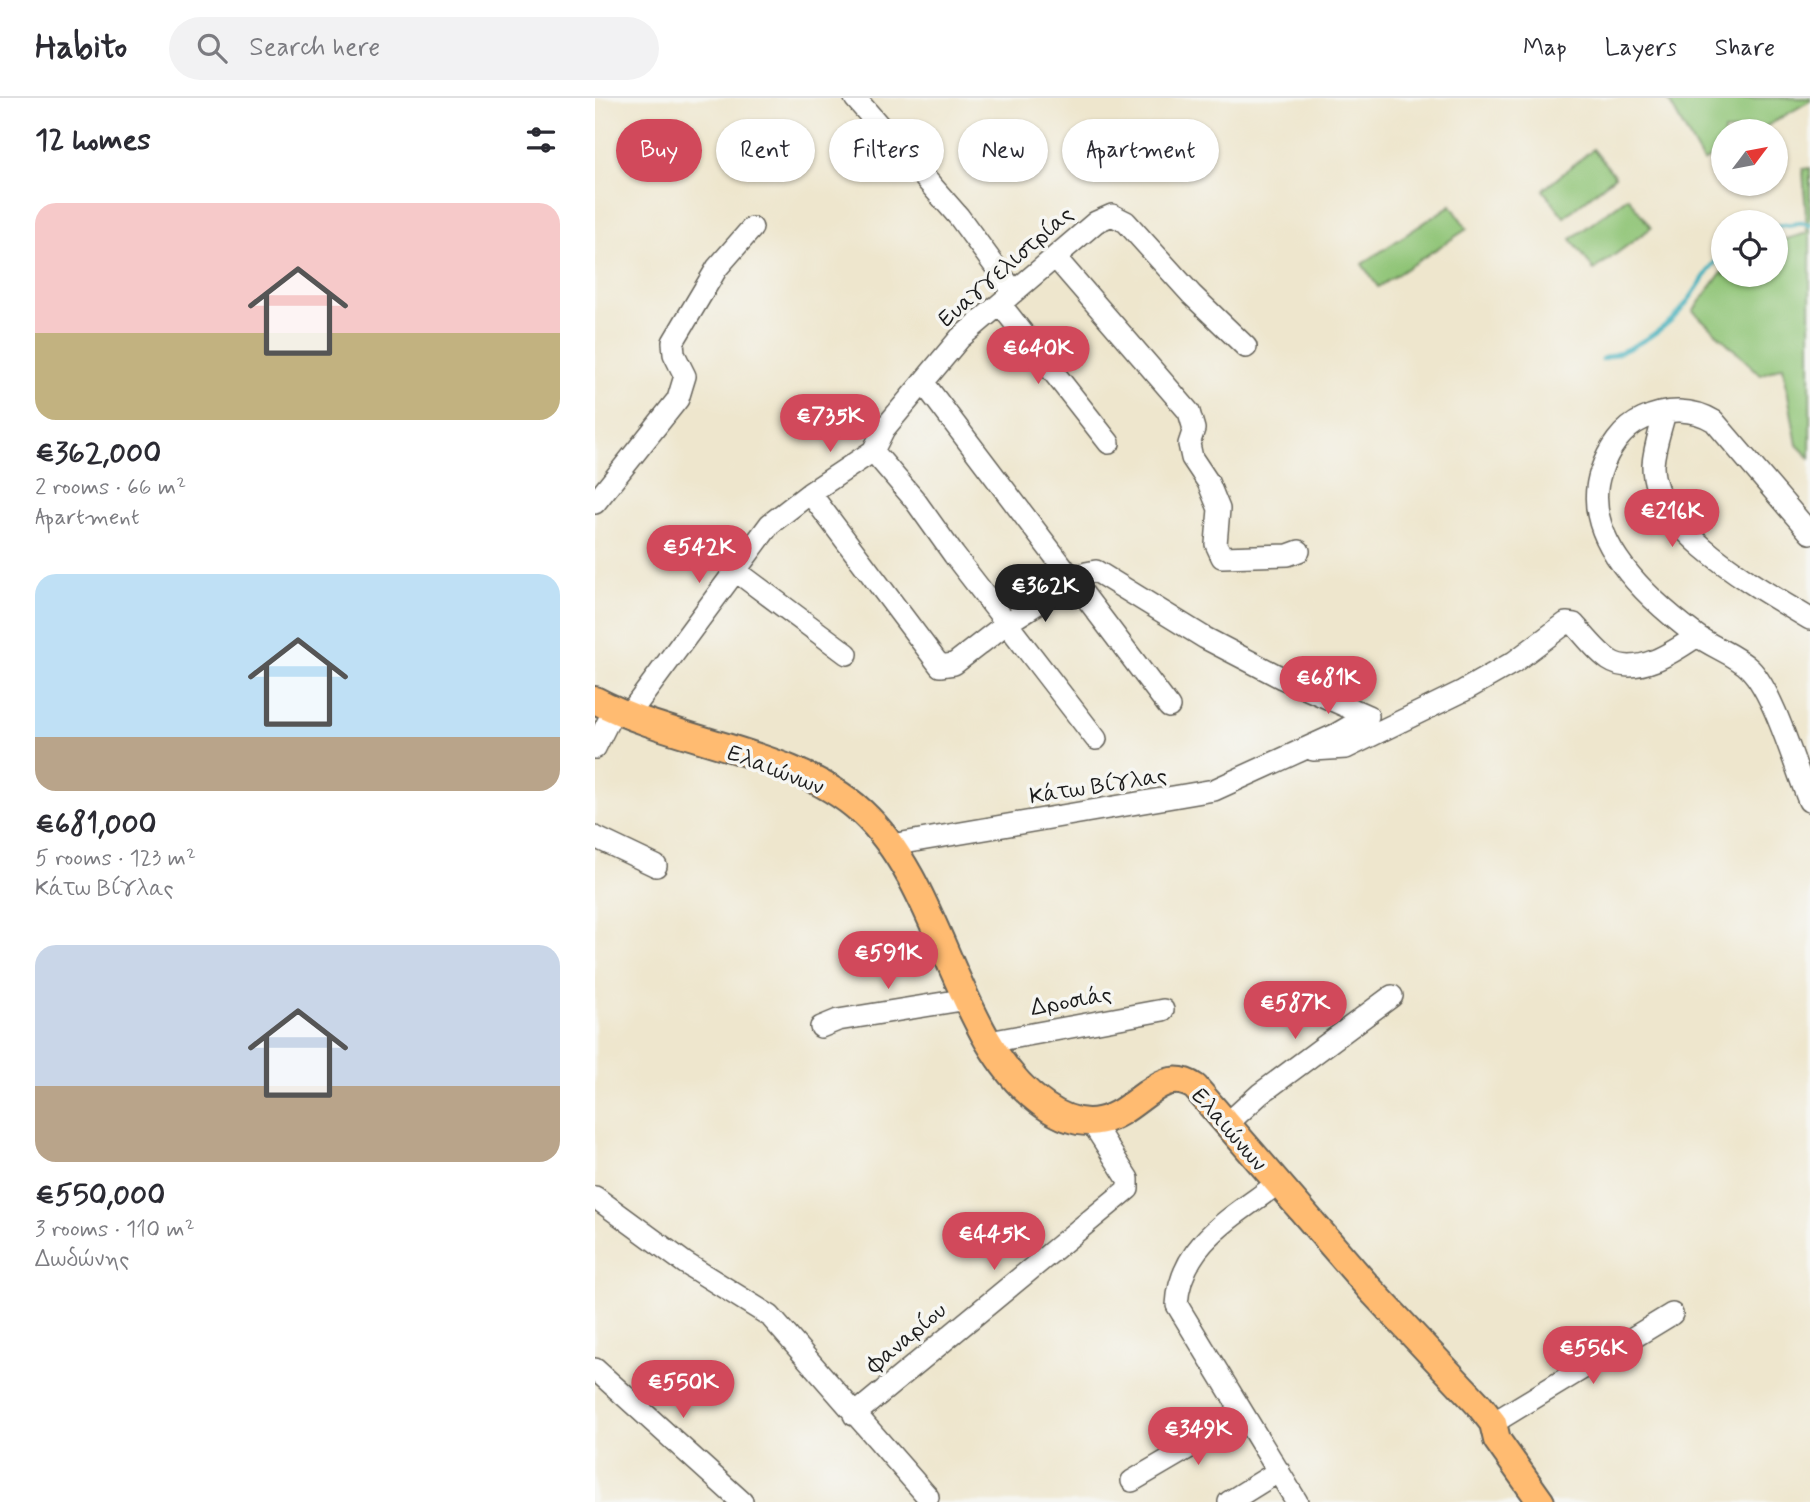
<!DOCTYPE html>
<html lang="en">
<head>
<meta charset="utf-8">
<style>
	:root { --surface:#fff; --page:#f2f2f3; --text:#2b2b33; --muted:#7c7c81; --line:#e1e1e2; --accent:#d1495b }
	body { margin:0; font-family:Mynerve,sans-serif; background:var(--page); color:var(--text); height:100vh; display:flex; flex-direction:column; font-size:26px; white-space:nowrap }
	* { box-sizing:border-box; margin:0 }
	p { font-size:23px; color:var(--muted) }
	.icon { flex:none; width:38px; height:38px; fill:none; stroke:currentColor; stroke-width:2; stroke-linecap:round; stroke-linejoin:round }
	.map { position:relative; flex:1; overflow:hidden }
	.panel { display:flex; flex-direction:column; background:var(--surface); width:595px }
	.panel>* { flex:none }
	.top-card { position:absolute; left:21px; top:21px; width:665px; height:63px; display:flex; gap:14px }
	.needle { width:46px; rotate:58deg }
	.fabs { position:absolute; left:1116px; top:21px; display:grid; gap:14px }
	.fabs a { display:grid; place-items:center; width:77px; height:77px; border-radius:50%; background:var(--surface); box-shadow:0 2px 5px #0004; font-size:35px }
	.price { position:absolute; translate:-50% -60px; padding:0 16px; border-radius:24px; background:var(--accent); color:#fff; font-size:23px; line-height:46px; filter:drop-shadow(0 2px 4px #0008) }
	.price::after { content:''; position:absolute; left:50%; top:42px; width:21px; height:16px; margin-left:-10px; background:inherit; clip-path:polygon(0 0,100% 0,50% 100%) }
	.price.active { background:#222; color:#fff }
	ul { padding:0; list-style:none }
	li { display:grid; align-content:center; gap:14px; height:371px; padding:0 35px }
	li span { display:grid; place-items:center; height:217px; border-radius:21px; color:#555 }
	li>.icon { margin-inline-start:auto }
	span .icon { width:126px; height:126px; fill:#fffc; stroke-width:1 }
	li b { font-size:30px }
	h2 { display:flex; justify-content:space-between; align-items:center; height:84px; padding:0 35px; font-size:30px }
	.tag { padding:0 24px; border-radius:32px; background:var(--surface); box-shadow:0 2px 5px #0004; font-size:24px; line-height:63px }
	.tag.active { background:var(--accent); color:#fff }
	header { display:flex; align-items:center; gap:42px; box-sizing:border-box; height:98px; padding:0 35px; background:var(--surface); border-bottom:2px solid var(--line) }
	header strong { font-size:33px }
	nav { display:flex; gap:38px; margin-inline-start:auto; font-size:24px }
	.search { width:490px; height:63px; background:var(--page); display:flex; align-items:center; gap:18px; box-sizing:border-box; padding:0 24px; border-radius:38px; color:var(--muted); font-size:26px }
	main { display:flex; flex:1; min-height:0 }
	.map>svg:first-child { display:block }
	.green { fill:#8fc476; stroke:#567049; stroke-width:2 }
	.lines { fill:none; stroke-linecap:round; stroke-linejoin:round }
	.stream { stroke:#40b0bc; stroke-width:4.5 }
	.minor-casing { stroke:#66635a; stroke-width:24 }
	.major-casing { stroke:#66635a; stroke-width:30 }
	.minor { stroke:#fff; stroke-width:21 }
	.major { stroke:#ffbb71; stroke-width:26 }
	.labels { text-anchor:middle; stroke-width:7; stroke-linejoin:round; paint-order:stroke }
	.street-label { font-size:23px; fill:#1c1c1c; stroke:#f6f6f2 }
</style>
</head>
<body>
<header>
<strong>Habito</strong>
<div class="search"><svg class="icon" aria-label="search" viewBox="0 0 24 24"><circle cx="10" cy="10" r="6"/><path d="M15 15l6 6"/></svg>Search here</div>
<nav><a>Map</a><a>Layers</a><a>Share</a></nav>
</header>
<main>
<section class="panel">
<h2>12 homes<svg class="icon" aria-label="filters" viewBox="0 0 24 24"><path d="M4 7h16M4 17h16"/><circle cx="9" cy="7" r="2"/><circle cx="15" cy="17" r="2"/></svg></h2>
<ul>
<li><span style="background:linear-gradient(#f6c9c9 60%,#c2b280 0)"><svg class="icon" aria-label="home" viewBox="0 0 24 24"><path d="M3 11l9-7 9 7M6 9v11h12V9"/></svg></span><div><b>€362,000</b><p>2 rooms · 66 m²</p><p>Apartment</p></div></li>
<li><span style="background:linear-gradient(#bfe0f5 75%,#b9a48a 0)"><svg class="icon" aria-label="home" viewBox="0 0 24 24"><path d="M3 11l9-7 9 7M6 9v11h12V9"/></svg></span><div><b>€681,000</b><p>5 rooms · 123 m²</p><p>Κάτω Βίγλας</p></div></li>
<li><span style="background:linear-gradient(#c9d6e8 65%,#b9a48a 0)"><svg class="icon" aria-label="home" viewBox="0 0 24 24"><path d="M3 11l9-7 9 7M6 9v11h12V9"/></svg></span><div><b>€550,000</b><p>3 rooms · 110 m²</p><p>Δωδώνης</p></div></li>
</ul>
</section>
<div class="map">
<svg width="1215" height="1404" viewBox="0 0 1215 1404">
	<rect width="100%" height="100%" fill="#f6f6f2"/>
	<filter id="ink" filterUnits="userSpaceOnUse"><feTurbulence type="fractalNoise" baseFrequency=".0143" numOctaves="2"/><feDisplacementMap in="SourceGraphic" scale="14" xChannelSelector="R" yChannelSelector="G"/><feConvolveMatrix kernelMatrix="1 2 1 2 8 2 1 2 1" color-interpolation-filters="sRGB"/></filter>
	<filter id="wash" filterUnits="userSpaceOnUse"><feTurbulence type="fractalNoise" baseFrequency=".00686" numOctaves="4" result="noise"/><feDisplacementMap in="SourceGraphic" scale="28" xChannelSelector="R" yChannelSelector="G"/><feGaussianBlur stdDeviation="1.57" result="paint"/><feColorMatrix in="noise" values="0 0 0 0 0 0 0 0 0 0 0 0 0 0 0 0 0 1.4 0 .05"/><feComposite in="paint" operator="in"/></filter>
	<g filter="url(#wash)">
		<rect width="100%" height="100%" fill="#eee6cd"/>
		<path class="green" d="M 1072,0 L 1215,0 L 1215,3 L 1163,33 L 1129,33 L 1129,53 L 1108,64 Z
			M 998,51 L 1020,78 L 969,119 L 948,92 Z
			M 1215,70 L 1215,360 L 1202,347 L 1188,268 L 1166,277 L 1098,213 L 1129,171 L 1129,177 L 1181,177 L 1181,144 L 1212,135 L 1208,71 Z
			M 1033,99 L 1056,130 L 999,172 L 976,141 Z
			M 856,107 L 872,131 L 783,189 L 767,166 Z"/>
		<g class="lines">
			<path class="stream" d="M 1181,128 L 1207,125 L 1215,127
				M 1007,261 C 1038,251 1074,231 1093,203 C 1107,184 1111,173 1129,154"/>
		</g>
	</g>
	<g filter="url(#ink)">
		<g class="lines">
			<defs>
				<path id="minor" d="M 260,0 L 364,119 L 419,194
					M 460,159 L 594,314 L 599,331 L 594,346 L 597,360 L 613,384 L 624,411 L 621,446 L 627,459 L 693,457 L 704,453
					M 405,206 L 514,345
					M 328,284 L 574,609
					M 1070,314 C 1066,331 1059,349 1058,367 C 1057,433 1166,491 1215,521
					M 278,353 L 319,401 L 359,457 L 501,641
					M 215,395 L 345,568 L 359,566 L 412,525 L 491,475 L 501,473 L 610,540 L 687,580 L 773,618
					M 0,405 L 83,301 L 90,278 L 79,256 L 78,244 L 122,170 L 157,130
					M 141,473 L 252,556
					M 32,619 L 175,426 L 215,395 L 278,353 L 289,331 L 365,240 L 501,124 L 517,117 L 531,124 L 597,197 L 651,249
					M 0,650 L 19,612
					M 718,652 L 751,650 L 868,593 L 919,564 L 971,525 L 979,526 C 990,538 1001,553 1014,562 C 1041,580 1080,553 1102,538
					M 1214,703 C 1200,669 1179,595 1155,571 C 1140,556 1118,550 1101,537 C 1054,502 983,439 1006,373 C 1013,352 1027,330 1048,321 C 1071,310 1098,310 1119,323 L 1215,435
					M 0,739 L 61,768
					M 296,747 L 619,692 L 740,637 L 773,618
					M 226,929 L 243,922 L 373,901
					M 394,944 L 568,912
					M 632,1026 L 665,996 L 797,898
					M 682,1086 C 638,1119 585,1146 582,1207 L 702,1404
					M 0,1099 L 90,1165 L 175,1218 L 333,1399
					M 0,1271 L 147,1404
					M 259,1317 L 533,1091 L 533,1081 L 498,1026
					M 898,1325 L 1077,1216
					M 537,1383 L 648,1318
					M 634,1404 L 684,1373"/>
				<path id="major" d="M 0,602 C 81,645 201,653 267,714 C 350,791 360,946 450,1008 C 529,1063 552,956 600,989 L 775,1191 L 884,1307 L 898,1325 L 902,1342 L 946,1404"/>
			</defs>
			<use href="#minor" class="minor-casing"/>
			<use href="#major" class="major-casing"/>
			<use href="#minor" class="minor"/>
			<use href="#major" class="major"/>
		</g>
	</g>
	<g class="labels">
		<g class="street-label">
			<text transform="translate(410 168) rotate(-41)" y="8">Ευαγγελιστρίας</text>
			<text transform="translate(181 671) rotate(21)" y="8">Ελαιώνων</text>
			<text transform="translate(503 687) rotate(-9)" y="8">Κάτω Βίγλας</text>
			<text transform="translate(476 902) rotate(-10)" y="8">Δροσιάς</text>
			<text transform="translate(635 1031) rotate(49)" y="8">Ελαιώνων</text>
			<text transform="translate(311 1239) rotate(-40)" y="8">Φαναρίου</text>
		</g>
	</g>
</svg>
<div class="fabs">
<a><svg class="needle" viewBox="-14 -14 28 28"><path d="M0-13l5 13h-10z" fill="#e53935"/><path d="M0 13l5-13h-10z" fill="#7c7c81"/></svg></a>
<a><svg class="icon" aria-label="locate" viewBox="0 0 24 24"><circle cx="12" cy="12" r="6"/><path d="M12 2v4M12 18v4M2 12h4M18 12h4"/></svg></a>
</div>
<b class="price" style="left:443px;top:288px">€640K</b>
<b class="price" style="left:235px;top:356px">€735K</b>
<b class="price" style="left:1077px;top:451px">€216K</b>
<b class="price" style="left:104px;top:487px">€542K</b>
<b class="price active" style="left:450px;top:526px">€362K</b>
<b class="price" style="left:733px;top:618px">€681K</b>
<b class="price" style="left:293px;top:893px">€591K</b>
<b class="price" style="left:700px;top:943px">€587K</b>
<b class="price" style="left:399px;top:1174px">€445K</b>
<b class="price" style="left:998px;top:1288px">€556K</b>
<b class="price" style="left:88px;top:1322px">€550K</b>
<b class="price" style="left:603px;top:1369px">€349K</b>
<div class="top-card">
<a class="tag active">Buy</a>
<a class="tag">Rent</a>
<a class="tag">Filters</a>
<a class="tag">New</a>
<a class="tag">Apartment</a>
</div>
</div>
</main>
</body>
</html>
